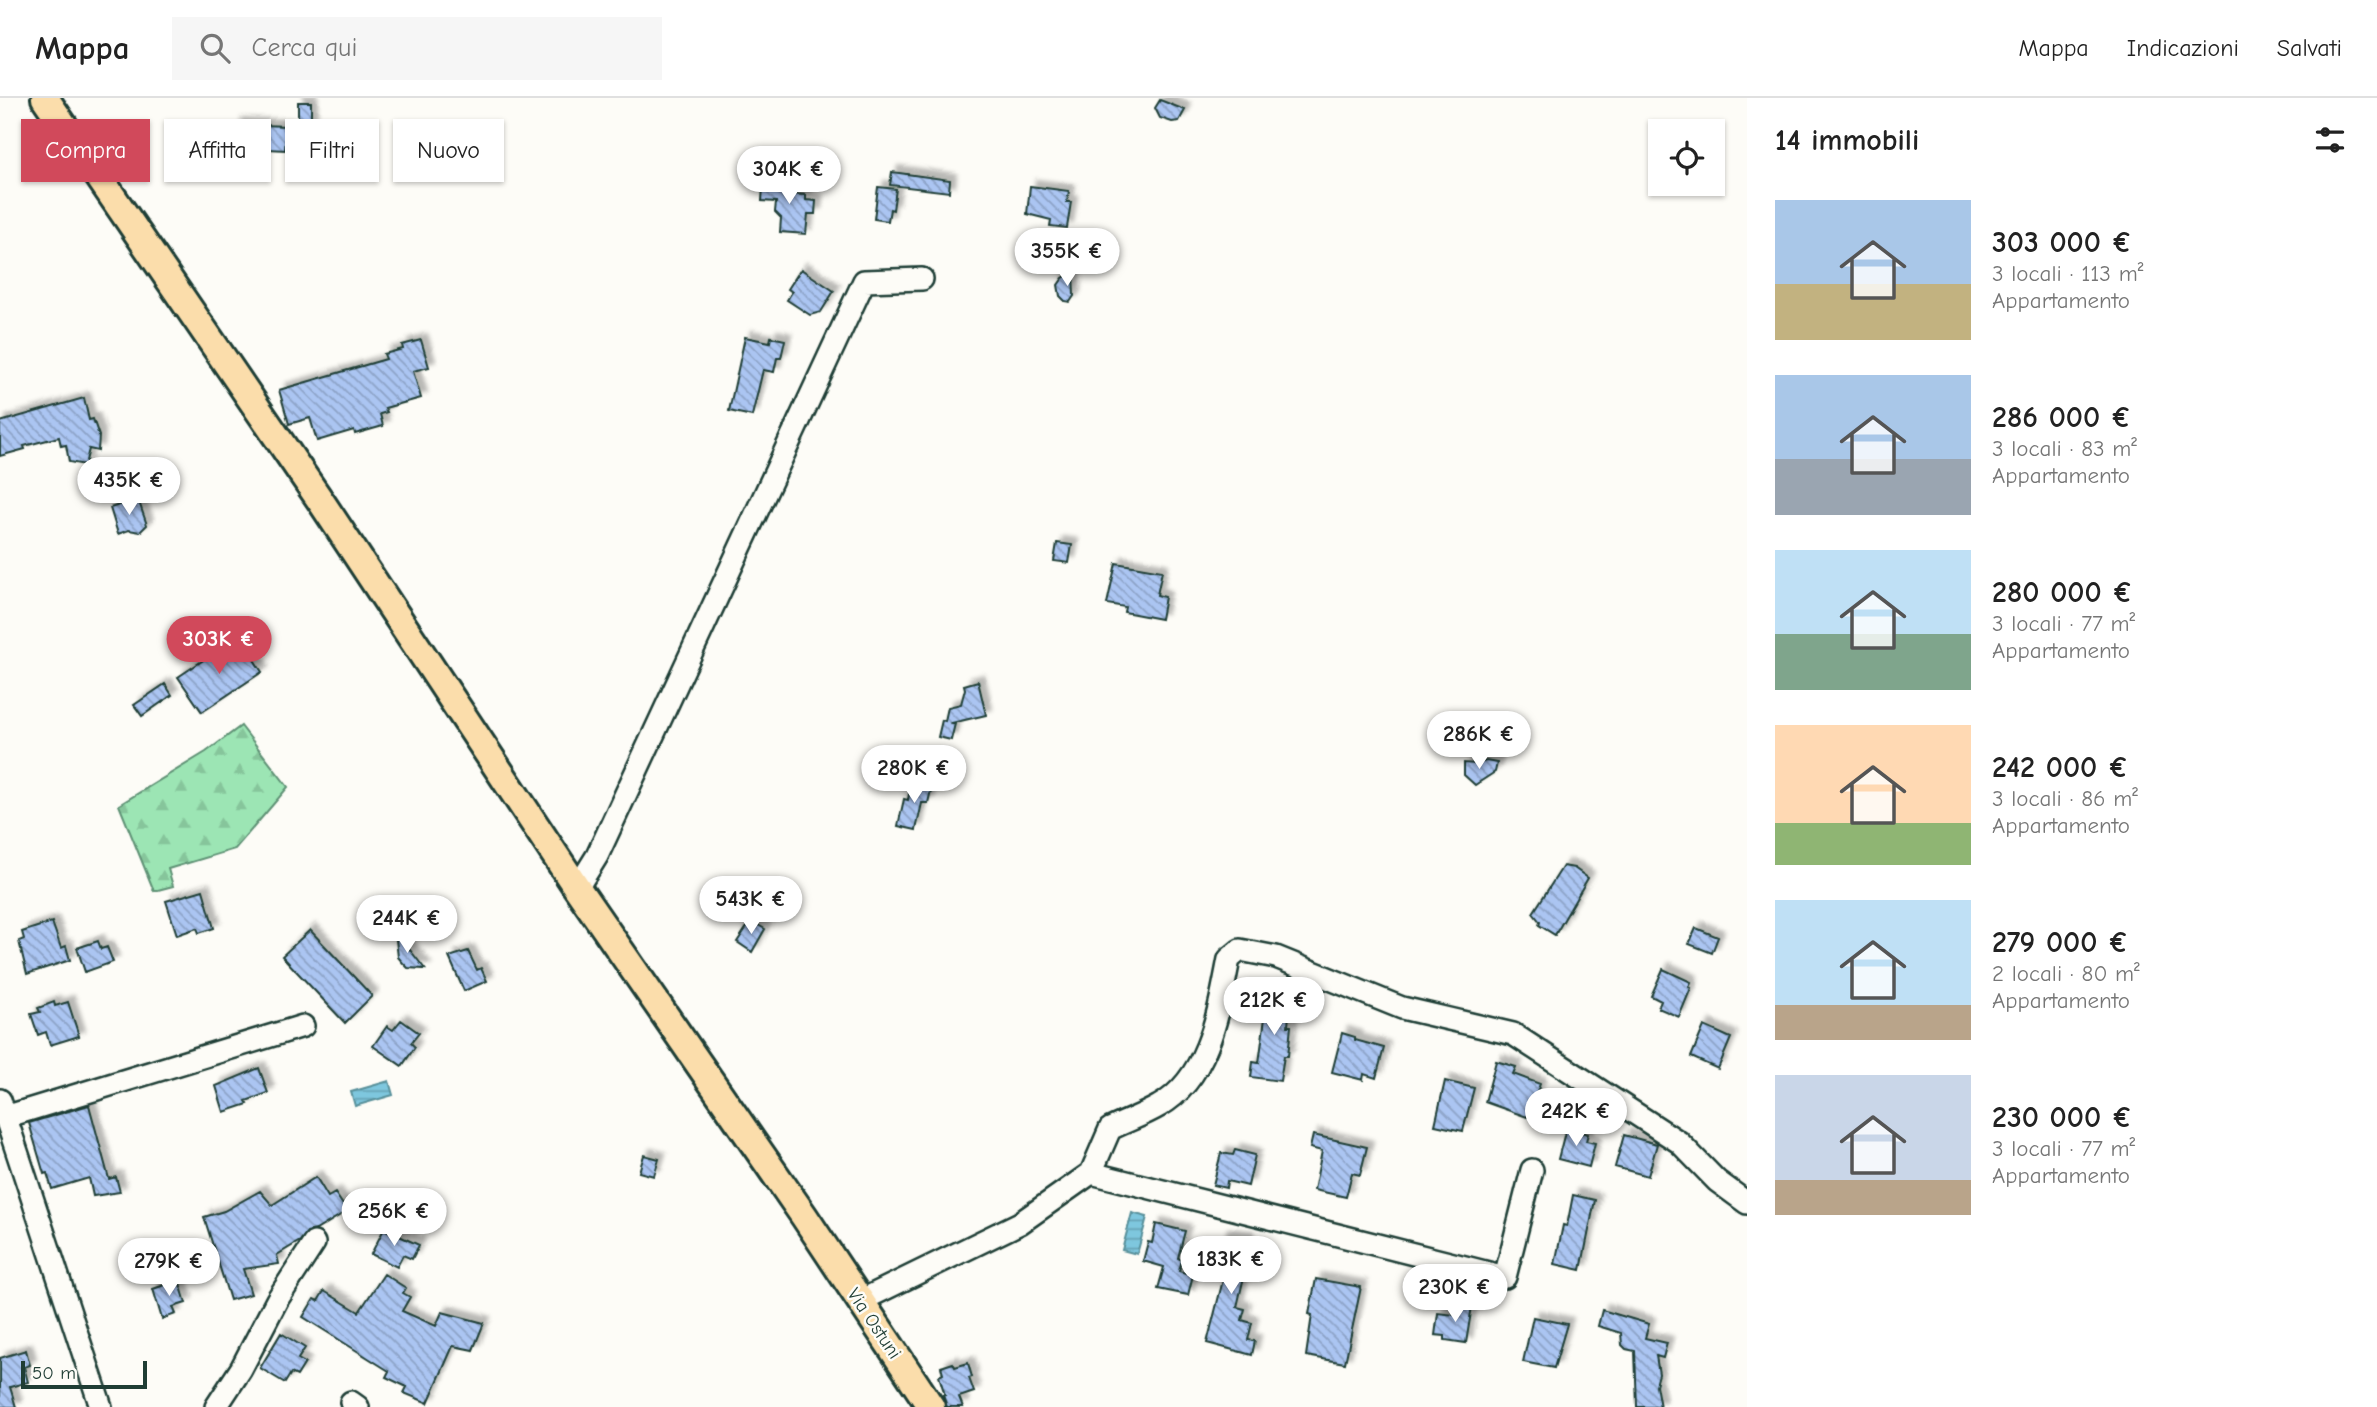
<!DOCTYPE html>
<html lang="it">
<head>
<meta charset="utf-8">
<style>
	:root { --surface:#fff; --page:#f6f6f6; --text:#222; --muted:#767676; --line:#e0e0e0; --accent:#d1495b }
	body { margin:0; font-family:"Comic Neue",sans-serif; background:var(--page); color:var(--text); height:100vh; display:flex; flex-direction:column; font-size:26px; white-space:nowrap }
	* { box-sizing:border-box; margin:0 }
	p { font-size:23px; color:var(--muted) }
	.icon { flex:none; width:38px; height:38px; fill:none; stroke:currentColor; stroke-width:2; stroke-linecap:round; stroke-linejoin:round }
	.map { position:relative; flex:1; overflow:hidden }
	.sheet { display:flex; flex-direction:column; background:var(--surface); width:630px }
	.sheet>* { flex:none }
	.top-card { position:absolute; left:21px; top:21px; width:665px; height:63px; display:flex; gap:14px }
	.tools { position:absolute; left:1648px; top:21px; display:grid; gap:14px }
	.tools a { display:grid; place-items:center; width:77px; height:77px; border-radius:0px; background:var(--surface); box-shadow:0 2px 5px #0004; font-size:35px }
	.scale { position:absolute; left:21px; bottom:18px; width:126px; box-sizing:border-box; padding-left:7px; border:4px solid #1f3d34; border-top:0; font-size:19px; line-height:24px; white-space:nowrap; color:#1f3d34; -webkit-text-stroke:5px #fdfcf7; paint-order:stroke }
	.price { position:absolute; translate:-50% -60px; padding:0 16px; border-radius:24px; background:#fff; color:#222; font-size:23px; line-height:46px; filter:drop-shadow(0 2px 4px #0008) }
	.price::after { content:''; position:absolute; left:50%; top:42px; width:21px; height:16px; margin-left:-10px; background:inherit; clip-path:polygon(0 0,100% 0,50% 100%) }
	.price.selected { background:var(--accent); color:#fff }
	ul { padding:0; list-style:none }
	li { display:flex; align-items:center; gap:21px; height:175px; padding:0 28px }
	li span { display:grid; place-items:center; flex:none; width:196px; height:140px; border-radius:0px; color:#555 }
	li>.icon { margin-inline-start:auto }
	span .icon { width:84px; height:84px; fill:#fffc; stroke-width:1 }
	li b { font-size:30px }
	h2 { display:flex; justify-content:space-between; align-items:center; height:84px; padding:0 28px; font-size:30px }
	.chip { padding:0 24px; border-radius:0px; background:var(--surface); box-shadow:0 2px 5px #0004; font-size:24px; line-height:63px }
	.chip.selected { background:var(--accent); color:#fff }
	header { display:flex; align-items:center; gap:42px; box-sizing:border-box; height:98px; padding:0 35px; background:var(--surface); border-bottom:2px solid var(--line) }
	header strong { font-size:33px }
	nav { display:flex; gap:38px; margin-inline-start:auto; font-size:24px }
	.search { width:490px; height:63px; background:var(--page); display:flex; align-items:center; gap:18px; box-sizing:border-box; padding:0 24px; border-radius:0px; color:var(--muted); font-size:26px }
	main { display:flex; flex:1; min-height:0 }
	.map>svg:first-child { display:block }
	.forest { fill:url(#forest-firs); stroke:#5e9174; stroke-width:2 }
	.water { fill:url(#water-rules); stroke:#58909a; stroke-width:2 }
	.building { fill:url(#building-back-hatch); stroke:#1f3d34; stroke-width:2; filter:url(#shadow) }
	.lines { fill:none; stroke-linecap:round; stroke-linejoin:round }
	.minor-casing { stroke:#1f3d34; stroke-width:26 }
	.major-casing { stroke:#1f3d34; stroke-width:32 }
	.minor { stroke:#fdfcf7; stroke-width:21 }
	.major { stroke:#fbddab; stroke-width:26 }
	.labels { text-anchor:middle; stroke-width:5; stroke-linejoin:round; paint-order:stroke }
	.street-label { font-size:19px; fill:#1f3d34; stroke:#fdfcf7 }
</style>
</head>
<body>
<header>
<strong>Mappa</strong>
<div class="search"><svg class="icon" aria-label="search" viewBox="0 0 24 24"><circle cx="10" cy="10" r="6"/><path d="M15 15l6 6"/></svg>Cerca qui</div>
<nav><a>Mappa</a><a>Indicazioni</a><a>Salvati</a></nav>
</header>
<main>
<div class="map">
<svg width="1747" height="1309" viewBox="0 0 1747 1309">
	<defs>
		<pattern id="forest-firs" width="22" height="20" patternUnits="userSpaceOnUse" patternTransform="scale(1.75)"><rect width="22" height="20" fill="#9ce5b4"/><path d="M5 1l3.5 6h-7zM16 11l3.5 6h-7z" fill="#86c59b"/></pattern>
		<pattern id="water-rules" width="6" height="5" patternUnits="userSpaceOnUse" patternTransform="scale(1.75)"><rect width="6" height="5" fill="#7ec7de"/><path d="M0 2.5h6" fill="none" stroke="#67a3b5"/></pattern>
		<pattern id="building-back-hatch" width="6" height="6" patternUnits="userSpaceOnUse" patternTransform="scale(1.75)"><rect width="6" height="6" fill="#abc5f2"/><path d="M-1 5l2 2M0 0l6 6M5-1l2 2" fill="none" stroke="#8ba1c5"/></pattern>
		<filter id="shadow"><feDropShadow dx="6" dy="-6" stdDeviation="2" flood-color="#0004"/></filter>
	</defs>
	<rect width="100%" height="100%" fill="#fdfcf7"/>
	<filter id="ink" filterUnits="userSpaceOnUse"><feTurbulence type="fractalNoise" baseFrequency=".0143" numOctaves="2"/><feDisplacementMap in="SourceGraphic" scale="14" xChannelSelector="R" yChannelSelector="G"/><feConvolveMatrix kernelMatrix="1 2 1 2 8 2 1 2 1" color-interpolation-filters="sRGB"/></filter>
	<g filter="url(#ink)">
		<path class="forest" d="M 241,628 L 288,689 L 235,751 L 168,771 L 173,788 L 154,793 L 119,707 L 206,654 Z"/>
		<path class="water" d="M 389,983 L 393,997 L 355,1008 L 351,994 Z
			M 1132,1115 L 1147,1119 L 1137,1156 L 1122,1152 Z"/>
		<path class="building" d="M 1160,2 L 1185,12 L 1179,23 L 1172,24 L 1160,20 L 1155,10 Z
			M 298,4 L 311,4 L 311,26 L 298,26 Z
			M 236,26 L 287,28 L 285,52 L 234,49 Z
			M 892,74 L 950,82 L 949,94 L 890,87 Z
			M 771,78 L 790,80 L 789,96 L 806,97 L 806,102 L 816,103 L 815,116 L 808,116 L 806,136 L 780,134 L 781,120 L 775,114 L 776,104 L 762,103 L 763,88 L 770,88 Z
			M 1030,88 L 1069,93 L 1067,104 L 1071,104 L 1067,130 L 1050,128 L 1051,122 L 1027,116 Z
			M 878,89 L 896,91 L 893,112 L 890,111 L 888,123 L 874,121 Z
			M 801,171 L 834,193 L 821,214 L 810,217 L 787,202 L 792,194 L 788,191 Z
			M 1073,174 L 1074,198 L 1070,204 L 1065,203 L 1060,198 L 1058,187 L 1063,180 Z
			M 745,239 L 770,244 L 771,239 L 785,242 L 781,260 L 777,260 L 774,274 L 763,272 L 752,318 L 729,313 Z
			M 421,242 L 429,269 L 413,273 L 421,300 L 385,310 L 387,314 L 380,316 L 383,328 L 355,336 L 354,332 L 317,343 L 310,320 L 289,326 L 279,292 L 386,261 L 384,256 L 403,251 L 402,247 Z
			M 84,300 L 89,322 L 93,321 L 99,338 L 98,353 L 89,351 L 85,367 L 69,364 L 66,347 L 61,348 L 59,339 L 24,348 L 25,351 L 0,358 L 0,324 Z
			M 138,401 L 147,427 L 140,434 L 129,432 L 118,436 L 110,410 Z
			M 1057,445 L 1072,447 L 1069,465 L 1054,463 Z
			M 1116,465 L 1162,473 L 1157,497 L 1165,499 L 1161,521 L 1124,514 L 1125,509 L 1107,506 Z
			M 229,545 L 235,555 L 245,548 L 262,574 L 202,614 L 178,579 Z
			M 978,583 L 986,617 L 952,625 L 955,626 L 951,642 L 938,639 L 942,622 L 945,623 L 948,609 L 961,606 L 965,591 L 964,587 Z
			M 165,586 L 172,597 L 142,618 L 134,607 Z
			M 1486,663 L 1497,665 L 1495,674 L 1475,687 L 1464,677 L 1464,665 L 1476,666 Z
			M 917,683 L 922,683 L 932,688 L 928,705 L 922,705 L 916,732 L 898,728 L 904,701 L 908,702 L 910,690 Z
			M 1563,768 L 1574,770 L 1588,780 L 1555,837 L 1539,827 L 1540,824 L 1533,815 Z
			M 203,792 L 214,830 L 199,835 L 197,830 L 177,837 L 166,803 Z
			M 751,823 L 765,831 L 752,854 L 737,844 Z
			M 52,824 L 61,850 L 66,848 L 70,862 L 27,876 L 19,843 L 24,841 L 22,834 Z
			M 1696,830 L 1718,839 L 1712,855 L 1689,846 Z
			M 310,832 L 372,898 L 345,925 L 282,858 Z
			M 395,833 L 425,871 L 408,870 L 403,865 L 398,859 Z
			M 98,843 L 101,851 L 107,849 L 113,864 L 85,874 L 77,850 Z
			M 468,853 L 477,872 L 481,870 L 487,883 L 464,893 L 449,859 Z
			M 1663,871 L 1691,884 L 1689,889 L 1691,890 L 1679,919 L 1658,910 L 1661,903 L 1651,898 Z
			M 1278,894 L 1291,895 L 1288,928 L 1291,928 L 1288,958 L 1284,958 L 1280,983 L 1251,979 L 1253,964 L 1259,965 L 1266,912 L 1258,911 L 1260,898 L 1277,900 Z
			M 54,904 L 55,908 L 68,904 L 79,938 L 50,947 L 46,934 L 38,937 L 31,916 L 40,914 L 38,910 Z
			M 401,922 L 419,935 L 411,945 L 415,949 L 402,968 L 373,948 L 387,928 L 393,932 Z
			M 1704,928 L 1731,940 L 1718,971 L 1691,959 Z
			M 1342,935 L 1355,939 L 1355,942 L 1384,950 L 1376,980 L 1364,976 L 1363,982 L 1332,974 Z
			M 1496,963 L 1516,969 L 1513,976 L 1540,986 L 1527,1019 L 1485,1004 Z
			M 259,970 L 268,995 L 246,1003 L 248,1006 L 224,1014 L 216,988 Z
			M 1445,983 L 1474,990 L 1463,1033 L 1435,1027 Z
			M 89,1007 L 109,1081 L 116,1079 L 120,1094 L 93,1098 L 89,1080 L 52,1091 L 47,1075 L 44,1076 L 29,1025 Z
			M 1566,1030 L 1588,1036 L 1586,1043 L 1595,1045 L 1589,1069 L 1558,1061 Z
			M 1313,1037 L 1367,1049 L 1360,1077 L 1352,1075 L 1346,1099 L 1314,1092 L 1322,1053 L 1310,1050 Z
			M 1624,1037 L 1657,1046 L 1648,1078 L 1615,1069 Z
			M 1235,1052 L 1255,1057 L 1248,1088 L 1227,1083 L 1226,1090 L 1213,1087 L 1221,1055 L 1233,1057 Z
			M 644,1057 L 659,1061 L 654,1078 L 639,1074 Z
			M 316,1079 L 328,1099 L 335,1095 L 347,1113 L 316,1132 L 307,1134 L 300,1143 L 277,1157 L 279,1166 L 243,1171 L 251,1196 L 230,1202 L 204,1119 L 224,1113 L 260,1093 L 272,1107 Z
			M 1573,1097 L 1595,1102 L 1581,1172 L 1555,1166 L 1563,1127 L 1567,1128 Z
			M 1156,1126 L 1185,1133 L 1178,1160 L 1182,1162 L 1179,1173 L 1193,1177 L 1188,1197 L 1158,1191 L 1164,1169 L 1143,1163 L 1148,1144 L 1152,1145 Z
			M 384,1131 L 419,1147 L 412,1161 L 403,1157 L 397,1169 L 371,1156 Z
			M 1222,1137 L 1248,1140 L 1247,1152 L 1254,1153 L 1251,1170 L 1246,1170 L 1237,1209 L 1245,1211 L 1242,1222 L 1252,1225 L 1248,1242 L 1255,1243 L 1252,1257 L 1207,1245 L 1223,1182 L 1213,1181 L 1217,1146 L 1220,1146 Z
			M 384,1176 L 406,1190 L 403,1195 L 410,1199 L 402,1213 L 436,1228 L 442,1214 L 484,1225 L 473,1252 L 453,1248 L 428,1305 L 404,1295 L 407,1289 L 386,1279 L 389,1273 L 303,1219 L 314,1201 L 318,1203 L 324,1193 L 359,1214 Z
			M 1316,1181 L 1361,1189 L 1345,1265 L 1306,1258 L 1312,1217 L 1309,1216 Z
			M 179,1182 L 186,1205 L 173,1209 L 176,1216 L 162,1221 L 153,1191 Z
			M 1457,1205 L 1472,1208 L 1466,1245 L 1445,1242 L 1445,1238 L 1435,1237 L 1438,1215 L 1455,1217 Z
			M 1602,1212 L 1649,1226 L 1645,1240 L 1667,1245 L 1663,1260 L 1656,1258 L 1659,1276 L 1656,1287 L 1660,1309 L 1637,1309 L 1635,1253 L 1626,1251 L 1622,1247 L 1621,1235 L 1598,1228 Z
			M 1533,1219 L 1567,1226 L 1554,1270 L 1523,1264 Z
			M 281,1235 L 305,1250 L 298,1261 L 305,1265 L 297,1278 L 291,1275 L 285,1285 L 260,1270 Z
			M 26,1252 L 30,1267 L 24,1269 L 28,1284 L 10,1289 L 16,1309 L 0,1309 L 0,1260 Z
			M 953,1265 L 955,1269 L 968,1265 L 972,1279 L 969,1280 L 974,1294 L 959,1299 L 963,1309 L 947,1309 L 943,1297 L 945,1297 L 939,1278 L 943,1276 L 941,1269 Z"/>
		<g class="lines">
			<defs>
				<path id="minor" d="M 577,790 L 597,758 L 864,183 L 922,181
					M 0,1002 L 101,1309
					M 5,1019 L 303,928
					M 1091,1075 L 1505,1179 L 1532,1072
					M 860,1203 L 1020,1125 L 1091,1075 L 1110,1031 C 1126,1023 1144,1017 1159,1008 C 1209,980 1219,912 1229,861 L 1240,852 L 1276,859 L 1402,910 L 1513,936 L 1679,1044 L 1717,1083 L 1747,1105
					M 351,1304 L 358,1309
					M 216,1309 L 241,1271 L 277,1202 L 314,1145"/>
				<path id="major" d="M 45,0 L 320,402 L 577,790 L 804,1118 L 931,1309"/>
			</defs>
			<use href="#minor" class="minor-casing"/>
			<use href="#major" class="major-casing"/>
			<use href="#minor" class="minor"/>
			<use href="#major" class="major"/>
		</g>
	</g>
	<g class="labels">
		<g class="street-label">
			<text transform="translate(875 1225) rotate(56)" y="7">Via Ostuni</text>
		</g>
	</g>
</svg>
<div class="tools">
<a><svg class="icon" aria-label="locate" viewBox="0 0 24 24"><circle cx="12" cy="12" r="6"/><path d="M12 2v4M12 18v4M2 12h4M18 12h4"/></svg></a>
</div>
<div class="scale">50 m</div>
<b class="price" style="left:789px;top:108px">304K €</b>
<b class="price" style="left:1067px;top:190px">355K €</b>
<b class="price" style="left:129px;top:419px">435K €</b>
<b class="price selected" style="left:219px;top:578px">303K €</b>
<b class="price" style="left:1479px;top:673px">286K €</b>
<b class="price" style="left:914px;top:707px">280K €</b>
<b class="price" style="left:751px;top:838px">543K €</b>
<b class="price" style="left:407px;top:857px">244K €</b>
<b class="price" style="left:1274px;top:939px">212K €</b>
<b class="price" style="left:1576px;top:1050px">242K €</b>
<b class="price" style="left:394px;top:1150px">256K €</b>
<b class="price" style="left:1231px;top:1198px">183K €</b>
<b class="price" style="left:169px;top:1200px">279K €</b>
<b class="price" style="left:1455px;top:1226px">230K €</b>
<div class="top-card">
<a class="chip selected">Compra</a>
<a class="chip">Affitta</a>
<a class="chip">Filtri</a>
<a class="chip">Nuovo</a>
</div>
</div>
<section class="sheet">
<h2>14 immobili<svg class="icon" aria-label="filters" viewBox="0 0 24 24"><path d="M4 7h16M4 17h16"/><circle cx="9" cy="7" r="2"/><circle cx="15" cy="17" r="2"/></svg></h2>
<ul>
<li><span style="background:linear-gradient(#a9c7e8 60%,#c2b280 0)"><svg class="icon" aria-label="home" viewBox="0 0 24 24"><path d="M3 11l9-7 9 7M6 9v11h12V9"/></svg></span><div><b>303 000 €</b><p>3 locali · 113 m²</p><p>Appartamento</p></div></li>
<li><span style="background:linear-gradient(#a9c7e8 60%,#9aa5b1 0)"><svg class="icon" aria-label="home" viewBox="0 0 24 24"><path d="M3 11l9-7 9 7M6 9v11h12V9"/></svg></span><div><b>286 000 €</b><p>3 locali · 83 m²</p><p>Appartamento</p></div></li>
<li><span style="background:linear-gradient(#bfe0f5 60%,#7fa58c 0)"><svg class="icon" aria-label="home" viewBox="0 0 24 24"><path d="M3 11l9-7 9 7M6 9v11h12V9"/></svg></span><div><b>280 000 €</b><p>3 locali · 77 m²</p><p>Appartamento</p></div></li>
<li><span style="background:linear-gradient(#ffd9b3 70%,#8fb573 0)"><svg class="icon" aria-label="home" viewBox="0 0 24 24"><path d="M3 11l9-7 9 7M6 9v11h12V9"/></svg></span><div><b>242 000 €</b><p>3 locali · 86 m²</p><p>Appartamento</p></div></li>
<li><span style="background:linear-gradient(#bfe0f5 75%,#b9a48a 0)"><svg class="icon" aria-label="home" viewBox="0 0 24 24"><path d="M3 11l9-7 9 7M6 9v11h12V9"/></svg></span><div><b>279 000 €</b><p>2 locali · 80 m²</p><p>Appartamento</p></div></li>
<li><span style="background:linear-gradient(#c9d6e8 75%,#b9a48a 0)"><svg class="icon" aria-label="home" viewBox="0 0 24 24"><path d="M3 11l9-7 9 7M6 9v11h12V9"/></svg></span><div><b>230 000 €</b><p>3 locali · 77 m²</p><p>Appartamento</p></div></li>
</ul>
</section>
</main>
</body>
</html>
